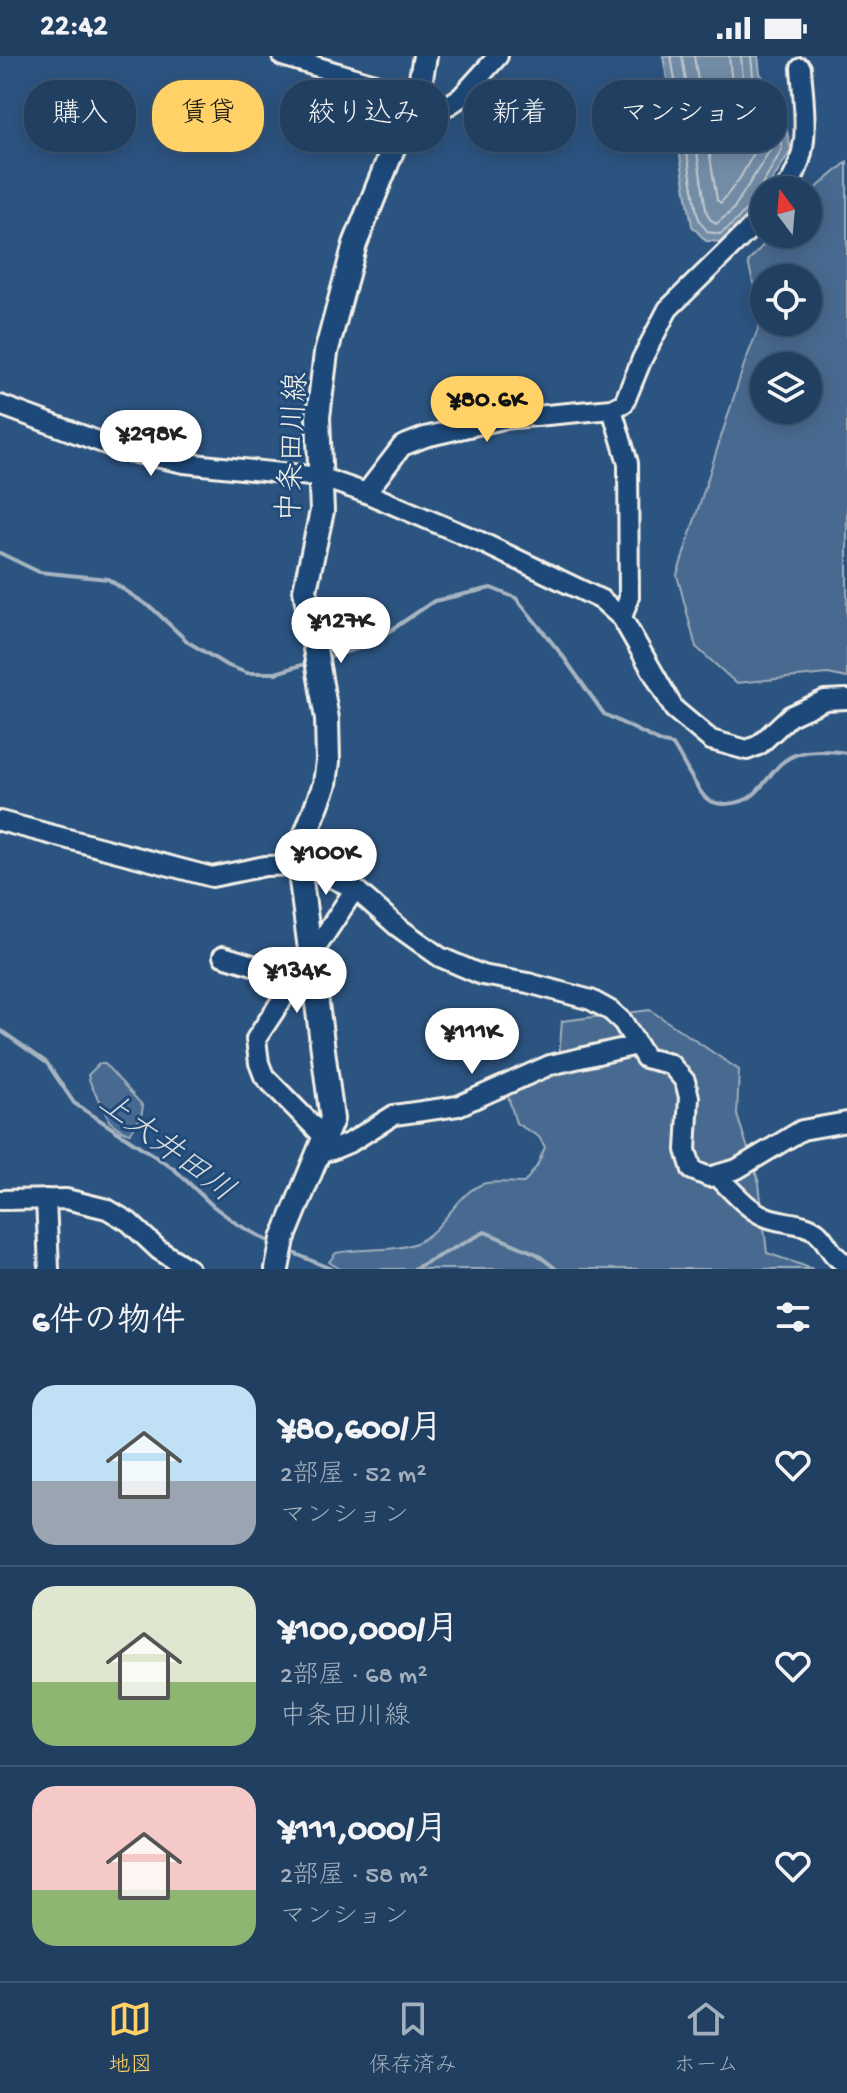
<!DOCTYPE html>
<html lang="ja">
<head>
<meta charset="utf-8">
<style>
	:root { --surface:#213f61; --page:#294667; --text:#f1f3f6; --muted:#a2afbd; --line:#3e5876; --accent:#ffd166 }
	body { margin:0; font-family:"Gochi Hand","Klee One",sans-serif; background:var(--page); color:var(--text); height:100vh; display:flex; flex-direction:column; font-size:30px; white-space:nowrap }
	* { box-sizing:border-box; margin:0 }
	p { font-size:26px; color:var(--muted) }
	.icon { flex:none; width:44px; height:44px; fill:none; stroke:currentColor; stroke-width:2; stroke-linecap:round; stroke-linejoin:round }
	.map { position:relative; height:1213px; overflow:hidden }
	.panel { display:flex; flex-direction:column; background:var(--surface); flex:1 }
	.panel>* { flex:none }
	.guide { position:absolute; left:24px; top:24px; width:800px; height:72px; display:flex; gap:16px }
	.needle { width:52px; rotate:344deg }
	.buttons { position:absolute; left:750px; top:120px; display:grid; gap:16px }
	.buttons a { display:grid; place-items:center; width:72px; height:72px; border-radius:50%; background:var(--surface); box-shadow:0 4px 20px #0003,0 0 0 2px var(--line); font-size:40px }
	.price { position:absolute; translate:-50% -68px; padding:0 18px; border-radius:28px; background:#fff; color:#222; font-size:26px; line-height:52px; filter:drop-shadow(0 2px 4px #0008) }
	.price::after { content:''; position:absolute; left:50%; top:48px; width:24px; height:18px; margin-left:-12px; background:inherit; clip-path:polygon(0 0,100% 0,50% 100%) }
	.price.current { background:var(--accent); color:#111 }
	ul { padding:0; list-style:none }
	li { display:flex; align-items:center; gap:24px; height:200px; padding:0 32px }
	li+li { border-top:2px solid var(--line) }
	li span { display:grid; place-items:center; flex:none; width:224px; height:160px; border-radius:24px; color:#555 }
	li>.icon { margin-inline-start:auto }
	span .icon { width:96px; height:96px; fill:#fffc; stroke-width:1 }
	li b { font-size:34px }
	h2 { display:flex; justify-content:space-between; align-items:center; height:96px; padding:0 32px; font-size:34px }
	.chip { padding:0 28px; border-radius:32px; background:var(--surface); box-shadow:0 4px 20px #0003,0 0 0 2px var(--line); font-size:28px; line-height:72px }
	.chip.current { background:var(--accent); color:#111 }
	.status { display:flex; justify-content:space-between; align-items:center; height:56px; padding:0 40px; background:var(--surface); direction:ltr }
	.status svg { height:22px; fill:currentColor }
	.tab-bar { display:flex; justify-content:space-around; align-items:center; height:112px; border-top:2px solid var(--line); background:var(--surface); font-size:22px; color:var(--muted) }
	.tab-bar a { display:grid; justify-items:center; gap:4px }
	.tab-bar .current { color:var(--accent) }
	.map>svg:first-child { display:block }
	.green { fill:#496b90; stroke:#9eaebc; stroke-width:2; fill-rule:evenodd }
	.water { fill:#738ca6; stroke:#a7b4c0; stroke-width:2 }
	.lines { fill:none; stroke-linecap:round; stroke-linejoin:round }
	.shore { stroke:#c0c9ce; stroke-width:2 }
	.stream { stroke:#a7b4c0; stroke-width:4 }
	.minor-casing { stroke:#f4f1e8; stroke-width:24 }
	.major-casing { stroke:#f4f1e8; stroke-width:28 }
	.minor { stroke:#1f4a7a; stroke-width:18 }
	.major { stroke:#1f4a7a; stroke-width:22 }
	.labels { text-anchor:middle; stroke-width:6; stroke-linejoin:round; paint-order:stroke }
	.street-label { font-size:30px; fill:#f4f1e8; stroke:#1f4a7a }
	.water-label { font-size:32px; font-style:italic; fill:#dadddb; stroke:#1f4a7a }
</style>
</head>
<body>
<div class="status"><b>22:42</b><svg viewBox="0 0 49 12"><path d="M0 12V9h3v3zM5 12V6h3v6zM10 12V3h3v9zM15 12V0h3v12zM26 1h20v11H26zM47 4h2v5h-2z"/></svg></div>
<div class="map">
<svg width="847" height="1213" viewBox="0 0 847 1213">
	<rect width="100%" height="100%" fill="#2c5481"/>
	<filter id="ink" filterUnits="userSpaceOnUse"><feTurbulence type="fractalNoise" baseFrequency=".0125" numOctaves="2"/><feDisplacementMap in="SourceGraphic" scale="16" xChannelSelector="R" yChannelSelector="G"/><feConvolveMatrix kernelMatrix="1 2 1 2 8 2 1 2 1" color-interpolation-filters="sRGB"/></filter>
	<g filter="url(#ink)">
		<path class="green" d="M 847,106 L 847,622 L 828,618 L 736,627 L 696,591 L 677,519 L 744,309 L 762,263 L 748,206 L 773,178 L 808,178 L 808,139 ZM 808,222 L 808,266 L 764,266 L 764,222 ZM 808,310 L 808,354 L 764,354 L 764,310 Z
			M 650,954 L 739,1014 L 737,1059 L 759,1127 L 767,1197 L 813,1213 L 340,1213 L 329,1206 L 336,1197 C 362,1191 391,1197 416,1187 C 446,1174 456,1135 486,1127 C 498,1125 512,1127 524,1127 L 537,1110 L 545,1091 L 539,1081 L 516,1067 L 508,1040 L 512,1032 L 558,1016 L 562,965 Z
			M 99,1008 L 105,1008 L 143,1050 L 141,1061 L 130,1077 L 121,1074 L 109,1065 C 106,1048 91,1037 88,1019 Z"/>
		<path class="water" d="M 663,0 L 758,0 L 760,17 L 781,48 L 791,94 C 770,128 755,159 725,186 L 706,185 L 692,170 Z"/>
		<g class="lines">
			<path class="shore" d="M 671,0 L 697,157 L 700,166 L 708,176 L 720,178 C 749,159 766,122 782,93 L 774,52 L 753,20 L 751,0
				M 682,0 L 706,154 L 709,162 L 716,168 L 732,155 L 772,91 L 764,56 L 743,23 L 741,0
				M 694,0 L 717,144 L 721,147 L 740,122 L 759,88 L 753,60 L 732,27 L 729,0"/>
			<path class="stream" d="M 0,497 L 39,516 L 108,523 L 153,553 L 188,586 L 226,609 L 247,617 L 276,617 L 311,606
				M 323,603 L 369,589 L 434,545 L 491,532 L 516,542 L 562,599 L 604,658 L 663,687 L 673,689 C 681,701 698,736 706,742 C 717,752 742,748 753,739 C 769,726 775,705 798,698 C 813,693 832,695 847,697
				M 0,974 L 47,1007 L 74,1047 L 174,1113 L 213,1150 L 237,1168 L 274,1188
				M 289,1195 L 331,1213
				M 414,1213 L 485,1176 L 537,1198 L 556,1213"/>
			<defs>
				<path id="minor" d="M 282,0 L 414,40 L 439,50 L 449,49 L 461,41 L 498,0
					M 785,134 C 813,96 804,56 801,12
					M 0,349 L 122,394 L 184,407 L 320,421 L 366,437 L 481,486 L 602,544 L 622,562 L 674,653 L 711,684 L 747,694 L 759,689 L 790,660 L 825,644 L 847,643
					M 612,353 L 628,407 L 629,541 L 622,562
					M 366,437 L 402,390 L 425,381 L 503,363 L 612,353 L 624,347 L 642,303 L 668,253 L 764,159
					M 0,765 L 212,821 L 265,810 L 299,809 L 311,812 L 355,833 L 398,871 L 440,901 L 482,919 L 528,927 L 591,944 L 611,955 L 623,966 L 645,1002 L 670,1008 L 685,1025 L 689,1041 L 686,1094 L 692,1114 L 709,1121 L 737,1113 L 802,1074 L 847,1066
					M 223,900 L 266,913 L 293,927
					M 325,1082 L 264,1020 L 259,1007 L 256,983 L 355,833
					M 319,1097 L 332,1094 L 351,1086 L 394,1059 L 458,1050 L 550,1009 L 637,989
					M 717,1120 C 731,1133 746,1152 764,1160 C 780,1168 804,1165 818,1177 C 830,1189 829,1199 847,1208
					M 46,1143 L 49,1213
					M 0,1144 L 66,1143 L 107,1153 L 129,1166 L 159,1194 L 189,1213"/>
				<path id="major" d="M 277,1213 L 283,1183 L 332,1063 L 299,809 L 302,788 L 325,728 L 328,705 L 327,663 L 305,534 L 322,455 L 318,361 L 326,297 L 355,188 L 421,22 L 425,0"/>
			</defs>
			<use href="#minor" class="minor-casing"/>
			<use href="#major" class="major-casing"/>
			<use href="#minor" class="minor"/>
			<use href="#major" class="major"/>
		</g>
	</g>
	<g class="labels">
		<g class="street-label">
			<text transform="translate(291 391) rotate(-87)" y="10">中条田川線</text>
		</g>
		<g class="water-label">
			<text transform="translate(168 1089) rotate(37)" y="11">上大井田川</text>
		</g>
	</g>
</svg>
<div class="buttons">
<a><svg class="needle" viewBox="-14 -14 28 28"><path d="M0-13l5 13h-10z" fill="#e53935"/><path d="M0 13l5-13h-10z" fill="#a2afbd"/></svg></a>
<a><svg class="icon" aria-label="locate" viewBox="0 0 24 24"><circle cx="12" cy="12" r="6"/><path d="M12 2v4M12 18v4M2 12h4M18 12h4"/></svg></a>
<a><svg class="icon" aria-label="layers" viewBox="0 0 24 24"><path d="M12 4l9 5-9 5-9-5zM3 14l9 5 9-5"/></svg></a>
</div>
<b class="price current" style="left:487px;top:388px">¥80.6K</b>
<b class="price" style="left:151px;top:422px">¥298K</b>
<b class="price" style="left:341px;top:609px">¥127K</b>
<b class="price" style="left:326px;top:841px">¥100K</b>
<b class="price" style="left:297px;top:959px">¥134K</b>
<b class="price" style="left:472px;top:1020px">¥111K</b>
<div class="guide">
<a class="chip">購入</a>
<a class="chip current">賃貸</a>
<a class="chip">絞り込み</a>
<a class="chip">新着</a>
<a class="chip">マンション</a>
</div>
</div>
<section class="panel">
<h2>6件の物件<svg class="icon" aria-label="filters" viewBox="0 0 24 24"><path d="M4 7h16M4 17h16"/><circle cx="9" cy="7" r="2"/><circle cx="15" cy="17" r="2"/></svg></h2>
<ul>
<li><span style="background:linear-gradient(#bfe0f5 60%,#9aa5b1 0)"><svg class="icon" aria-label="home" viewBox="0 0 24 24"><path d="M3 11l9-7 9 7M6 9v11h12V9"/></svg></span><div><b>¥80,600/月</b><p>2部屋 · 52 m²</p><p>マンション</p></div><svg class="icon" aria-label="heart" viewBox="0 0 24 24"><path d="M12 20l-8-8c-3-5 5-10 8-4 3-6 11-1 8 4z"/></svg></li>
<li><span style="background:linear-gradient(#dfe7d0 60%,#8fb573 0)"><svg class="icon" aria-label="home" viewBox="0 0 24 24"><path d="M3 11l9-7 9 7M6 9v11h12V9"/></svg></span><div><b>¥100,000/月</b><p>2部屋 · 68 m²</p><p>中条田川線</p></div><svg class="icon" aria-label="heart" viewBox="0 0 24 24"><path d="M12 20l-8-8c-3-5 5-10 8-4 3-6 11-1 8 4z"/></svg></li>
<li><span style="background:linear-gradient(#f6c9c9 65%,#8fb573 0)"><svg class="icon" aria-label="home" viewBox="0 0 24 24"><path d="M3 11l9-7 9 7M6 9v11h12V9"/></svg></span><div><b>¥111,000/月</b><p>2部屋 · 58 m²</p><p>マンション</p></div><svg class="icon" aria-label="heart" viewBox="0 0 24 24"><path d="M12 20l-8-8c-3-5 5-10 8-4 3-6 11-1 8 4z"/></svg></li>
</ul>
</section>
<nav class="tab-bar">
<a class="current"><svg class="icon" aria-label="map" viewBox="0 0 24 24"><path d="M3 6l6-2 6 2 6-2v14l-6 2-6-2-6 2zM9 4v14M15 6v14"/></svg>地図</a>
<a><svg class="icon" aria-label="saved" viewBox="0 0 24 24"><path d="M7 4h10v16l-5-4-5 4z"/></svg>保存済み</a>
<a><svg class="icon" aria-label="home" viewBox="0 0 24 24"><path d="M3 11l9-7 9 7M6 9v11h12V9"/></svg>ホーム</a>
</nav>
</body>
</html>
